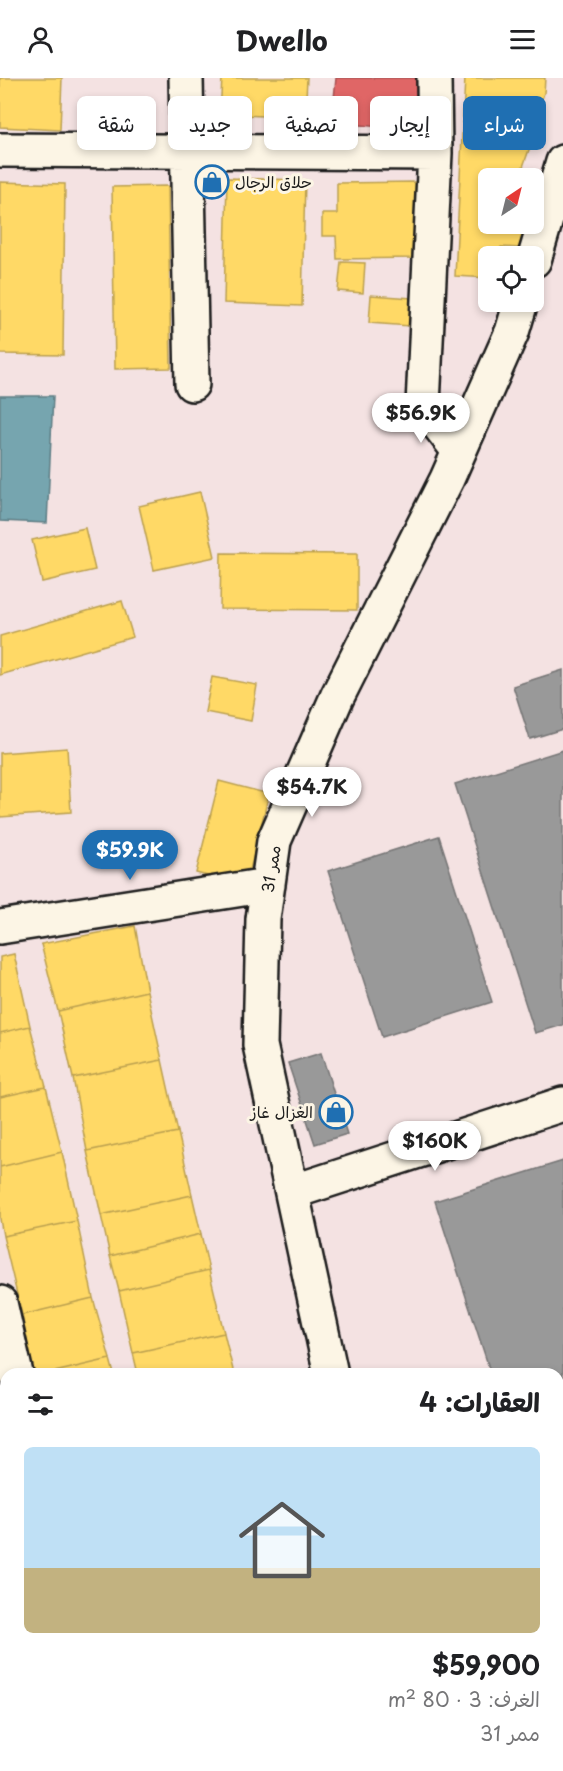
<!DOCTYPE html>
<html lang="ar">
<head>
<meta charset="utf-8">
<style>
	:root { --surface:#fff; --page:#f2f2f2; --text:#202124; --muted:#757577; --accent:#1f6fb2 }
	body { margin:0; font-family:"Playpen Sans","Playpen Sans Arabic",sans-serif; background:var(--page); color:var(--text); direction:rtl; height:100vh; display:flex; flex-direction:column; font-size:22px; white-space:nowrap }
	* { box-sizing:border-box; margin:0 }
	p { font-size:20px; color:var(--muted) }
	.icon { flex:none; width:33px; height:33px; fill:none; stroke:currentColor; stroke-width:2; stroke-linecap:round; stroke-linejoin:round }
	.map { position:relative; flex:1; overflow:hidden; direction:ltr }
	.side { position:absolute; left:0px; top:1290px; width:564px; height:404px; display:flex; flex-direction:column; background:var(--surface); border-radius:18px 18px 0 0; box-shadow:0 3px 9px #0003; direction:rtl }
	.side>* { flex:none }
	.top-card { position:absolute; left:18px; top:18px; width:528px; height:54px; direction:rtl; display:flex; gap:12px }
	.needle { width:39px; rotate:35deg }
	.tools { position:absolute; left:478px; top:90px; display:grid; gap:12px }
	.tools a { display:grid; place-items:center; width:66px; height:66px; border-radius:9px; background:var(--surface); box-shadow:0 3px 9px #0003; font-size:30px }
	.price { position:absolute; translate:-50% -51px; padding:0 14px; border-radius:21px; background:#fff; color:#222; font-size:20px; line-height:39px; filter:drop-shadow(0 2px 3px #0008) }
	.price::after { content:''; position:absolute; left:50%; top:36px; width:18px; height:14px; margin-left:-9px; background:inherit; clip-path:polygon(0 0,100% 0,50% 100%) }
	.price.on { background:var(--accent); color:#fff }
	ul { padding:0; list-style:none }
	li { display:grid; align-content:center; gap:12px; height:318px; padding:0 24px }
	li span { display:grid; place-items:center; height:186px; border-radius:9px; color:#555 }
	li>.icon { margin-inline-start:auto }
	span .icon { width:108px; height:108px; fill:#fffc; stroke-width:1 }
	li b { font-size:26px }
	h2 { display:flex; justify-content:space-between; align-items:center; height:72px; padding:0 24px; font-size:26px }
	.pill { padding:0 21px; border-radius:9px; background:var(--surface); box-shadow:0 3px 9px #0003; font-size:21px; line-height:54px }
	.pill.on { background:var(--accent); color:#fff }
	header { display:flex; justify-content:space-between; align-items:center; height:78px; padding:0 24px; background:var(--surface); font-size:27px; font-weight:700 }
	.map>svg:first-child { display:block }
	.homes { fill:#ffd966; stroke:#bba050; stroke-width:1.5 }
	.shops { fill:#e06666; stroke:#a55050; stroke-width:1.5 }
	.public { fill:#76a5af; stroke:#5b7c83; stroke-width:1.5 }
	.industry { fill:#999; stroke:#747474; stroke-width:1.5 }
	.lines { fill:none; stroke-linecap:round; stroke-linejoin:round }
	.minor-casing { stroke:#1c1c1c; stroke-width:38 }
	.minor { stroke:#fcf5e5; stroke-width:33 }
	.labels { text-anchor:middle; stroke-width:6; stroke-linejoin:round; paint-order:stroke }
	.poi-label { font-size:16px; fill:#1c1c1c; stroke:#fcf5e5; text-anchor:start }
	.street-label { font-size:16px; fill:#1c1c1c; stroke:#fcf5e5 }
</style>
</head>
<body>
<header><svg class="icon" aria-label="menu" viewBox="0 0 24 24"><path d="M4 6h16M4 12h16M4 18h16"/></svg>Dwello<svg class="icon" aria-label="person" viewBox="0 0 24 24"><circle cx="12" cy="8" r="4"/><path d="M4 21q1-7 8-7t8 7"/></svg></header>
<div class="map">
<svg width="563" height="1693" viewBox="0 0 563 1693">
	<rect width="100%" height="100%" fill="#f4e2e2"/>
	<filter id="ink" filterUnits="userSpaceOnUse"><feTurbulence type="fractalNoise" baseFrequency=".0167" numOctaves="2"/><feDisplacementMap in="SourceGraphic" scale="12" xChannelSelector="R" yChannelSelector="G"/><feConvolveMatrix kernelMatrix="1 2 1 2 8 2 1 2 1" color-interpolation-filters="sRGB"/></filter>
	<g filter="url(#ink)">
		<path class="homes" d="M 0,0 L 62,0 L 60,52 L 0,49 Z
			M 222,0 L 307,0 L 305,40 L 220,36 Z
			M 465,0 L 545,0 L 544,15 L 532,49 L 531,66 L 519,100 L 489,100 L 489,146 L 524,146 L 523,170 L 501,169 L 497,178 L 489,178 L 489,200 L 455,198 Z
			M 227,100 L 305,102 L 302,228 L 224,225 Z
			M 0,104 L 65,106 L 63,277 L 0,276 Z
			M 416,104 L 416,180 L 337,181 L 336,158 L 322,158 L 322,136 L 337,136 L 337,105 Z
			M 168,108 L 171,290 L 115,291 L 112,109 Z
			M 341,184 L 365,185 L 363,215 L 338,213 Z
			M 371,217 L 412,220 L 410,248 L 369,245 Z
			M 200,414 L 215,479 L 154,492 L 139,428 Z
			M 85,450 L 95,492 L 42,504 L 32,462 Z
			M 221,475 L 357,476 L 357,532 L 220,531 Z
			M 122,523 L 133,559 L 0,597 L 0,558 Z
			M 212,599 L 257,607 L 251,643 L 205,634 Z
			M 67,670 L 71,734 L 0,739 L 0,675 Z
			M 219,703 L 269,716 L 246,808 L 196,795 Z
			M 135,848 L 147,913 L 58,933 L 41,866 Z
			M 14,876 L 30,948 L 0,955 L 0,879 Z
			M 147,913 L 162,982 L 73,1000 L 58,933 Z
			M 30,948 L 46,1009 L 0,1019 L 0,955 Z
			M 162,982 L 178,1054 L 87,1073 L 73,1000 Z
			M 46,1009 L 62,1074 L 0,1089 L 0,1019 Z
			M 178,1054 L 192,1117 L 101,1137 L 87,1073 Z
			M 62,1074 L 77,1143 L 3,1158 L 0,1141 L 0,1089 Z
			M 192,1117 L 201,1156 L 110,1178 L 101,1137 Z
			M 77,1143 L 93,1220 L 22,1237 L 3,1158 Z
			M 201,1156 L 209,1192 L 119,1213 L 110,1178 Z
			M 209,1192 L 224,1255 L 133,1275 L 119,1213 Z
			M 93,1220 L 110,1281 L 46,1296 L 33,1296 L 22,1237 Z
			M 224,1255 L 234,1296 L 138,1296 L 133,1275 Z
			M 110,1281 L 114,1296 L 46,1296 Z
			M 0,1441 L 6,1461 L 6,1597 L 0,1585 Z
			M 6,1624 L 6,1688 L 84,1688 L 85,1693 L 0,1693 L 0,1625 Z
			M 124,1688 L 217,1688 L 218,1693 L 125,1693 Z
			M 232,1688 L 325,1688 L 327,1693 L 233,1693 Z"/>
		<path class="shops" d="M 336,0 L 419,0 L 413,52 L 339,45 L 341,21 L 334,21 Z"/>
		<path class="public" d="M 0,318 L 53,318 L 47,445 L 0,443 Z"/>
		<path class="industry" d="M 563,592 L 563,651 L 530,661 L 513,608 Z
			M 563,672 L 563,947 L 535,955 L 455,706 Z
			M 439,758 L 492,924 L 382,959 L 328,793 Z
			M 321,975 L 347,1056 L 315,1066 L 288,985 Z
			M 563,1083 L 563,1444 L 558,1446 L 558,1296 L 491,1296 L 435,1123 Z
			M 0,1355 L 6,1355 L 6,1385 L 0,1386 Z
			M 563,1512 L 563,1557 L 558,1559 L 558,1513 Z
			M 563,1627 L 563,1641 L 558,1630 Z
			M 516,1689 L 517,1693 L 500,1693 Z"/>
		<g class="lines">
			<defs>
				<path id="minor" d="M 186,0 L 192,306
					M 434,0 L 435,75
					M 0,72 L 435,75 L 423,327 L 459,373
					M 534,182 L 563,84
					M 0,849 L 268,807
					M 292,1114 L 563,1026
					M 0,1225 L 16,1296
					M 331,1296 L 260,967 L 263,841 L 274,763 L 337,619 L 447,401 L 512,254 L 521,224
					M 103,1688 L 104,1693
					M 417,1688 L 418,1693"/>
			</defs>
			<use href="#minor" class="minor-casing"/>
			<use href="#minor" class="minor"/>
		</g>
	</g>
	<defs>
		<symbol id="shop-ring" viewBox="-11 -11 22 22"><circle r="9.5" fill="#fcf5e5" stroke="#1f6fb2" stroke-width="1.5"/><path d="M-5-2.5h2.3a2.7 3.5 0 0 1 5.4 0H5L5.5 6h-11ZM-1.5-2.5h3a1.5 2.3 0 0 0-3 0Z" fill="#1f6fb2"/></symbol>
	</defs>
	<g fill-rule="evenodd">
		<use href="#shop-ring" x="193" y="85" width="38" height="38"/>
		<use href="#shop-ring" x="317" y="1015" width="38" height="38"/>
	</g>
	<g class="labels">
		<g class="poi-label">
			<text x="235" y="110">حلاق الرجال</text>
			<text x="313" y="1040" text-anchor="end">الغزال غاز</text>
		</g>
		<g class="street-label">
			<text transform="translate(271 791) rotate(-81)" y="6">ممر 31</text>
		</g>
	</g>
</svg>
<div class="tools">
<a><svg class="needle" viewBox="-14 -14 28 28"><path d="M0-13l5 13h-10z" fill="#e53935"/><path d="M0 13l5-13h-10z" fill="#757577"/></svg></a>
<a><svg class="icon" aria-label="locate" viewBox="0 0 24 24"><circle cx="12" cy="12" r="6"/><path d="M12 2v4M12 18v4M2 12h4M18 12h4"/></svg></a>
</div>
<b class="price" style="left:421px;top:366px">$56.9K</b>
<b class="price" style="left:312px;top:740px">$54.7K</b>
<b class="price on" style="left:130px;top:803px">$59.9K</b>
<b class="price" style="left:435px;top:1094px">$160K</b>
<div class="top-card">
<a class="pill on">شراء</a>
<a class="pill">إيجار</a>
<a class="pill">تصفية</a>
<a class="pill">جديد</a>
<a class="pill">شقة</a>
</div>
<section class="side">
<h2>العقارات: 4<svg class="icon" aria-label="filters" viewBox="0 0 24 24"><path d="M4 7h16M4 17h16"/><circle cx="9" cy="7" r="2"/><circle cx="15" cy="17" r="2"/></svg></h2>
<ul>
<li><span style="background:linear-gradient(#bfe0f5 65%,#c2b280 0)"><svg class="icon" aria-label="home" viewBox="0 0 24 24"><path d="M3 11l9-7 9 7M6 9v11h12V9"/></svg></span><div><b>$59,900</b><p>الغرف: 3 · 80 m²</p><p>ممر 31</p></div></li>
</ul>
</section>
</div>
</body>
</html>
